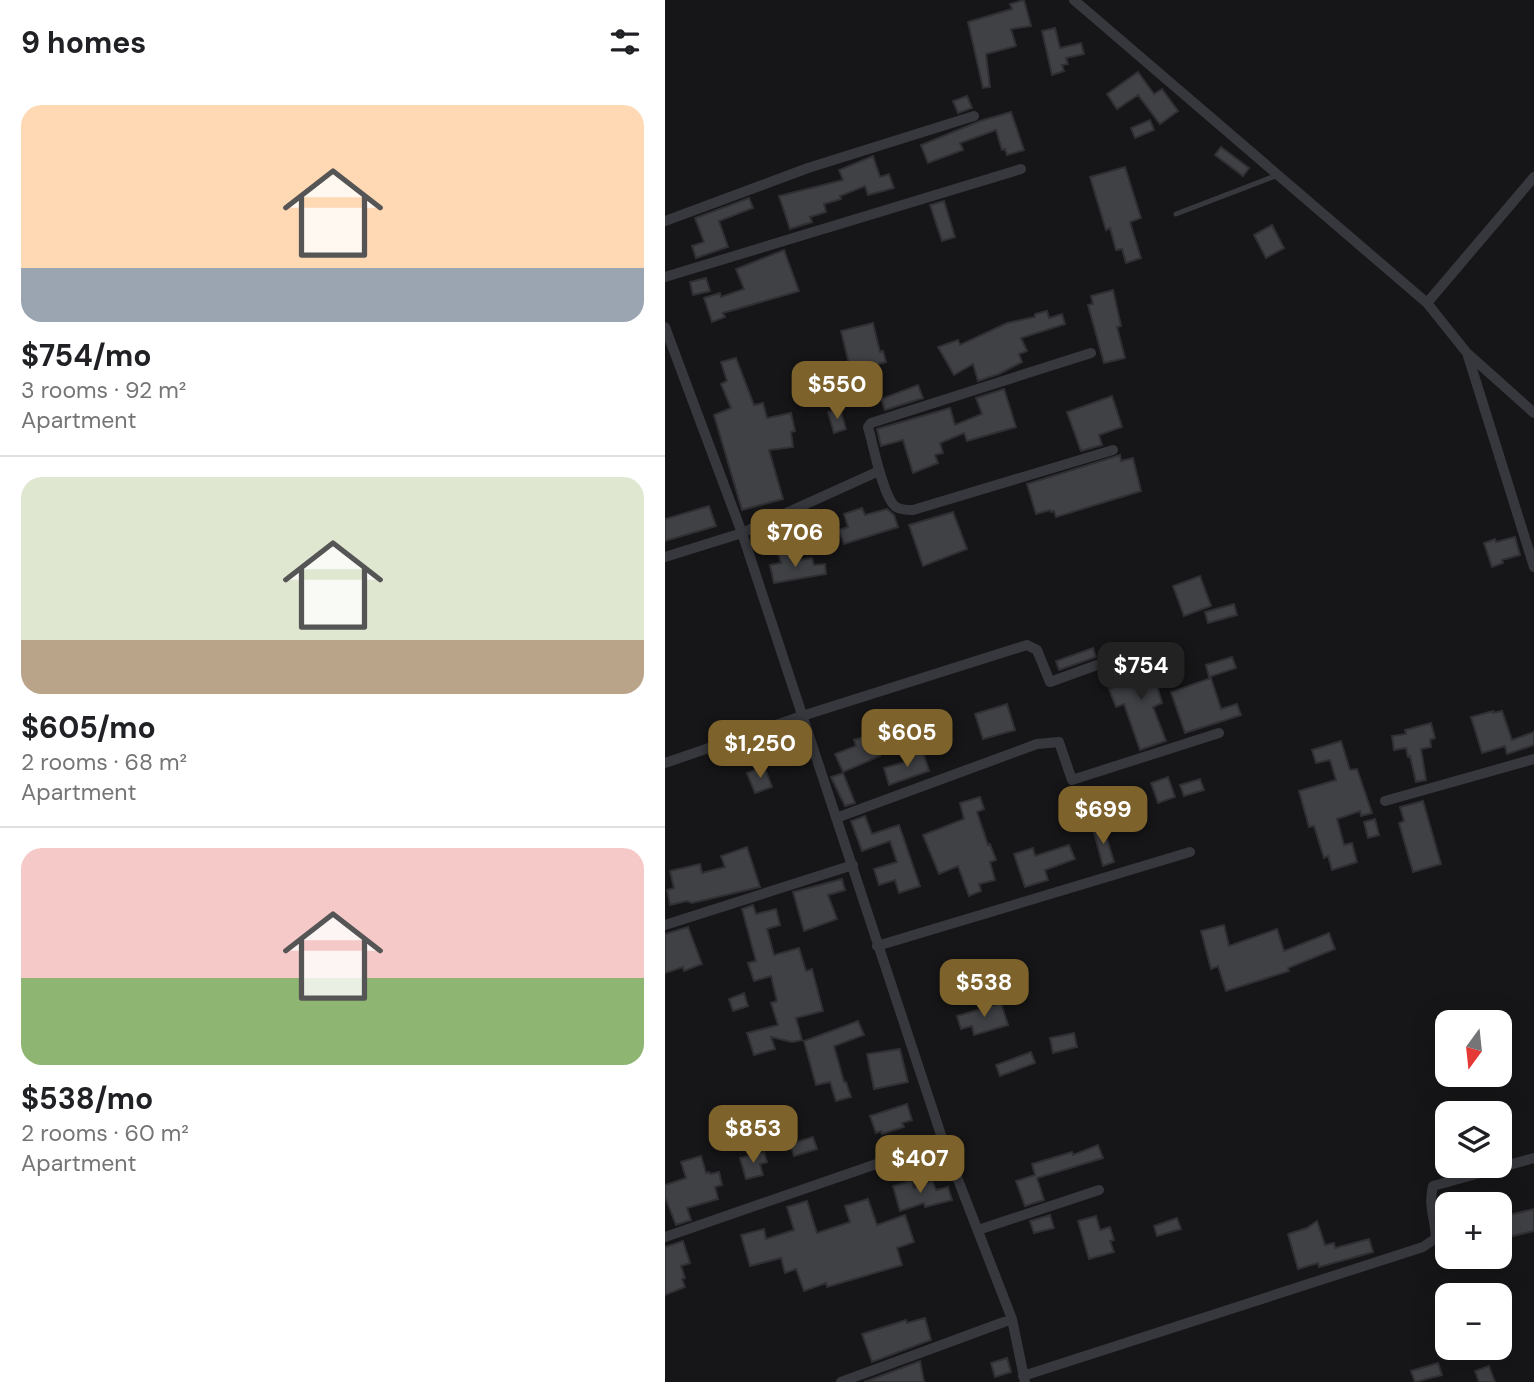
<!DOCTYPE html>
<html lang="en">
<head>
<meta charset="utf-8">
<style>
	:root { --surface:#fff; --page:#f6f6f6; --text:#202124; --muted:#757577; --line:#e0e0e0; --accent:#7e622b }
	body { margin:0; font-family:"DM Sans",sans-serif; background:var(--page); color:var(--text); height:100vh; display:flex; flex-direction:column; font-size:26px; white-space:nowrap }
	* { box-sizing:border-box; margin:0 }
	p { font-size:23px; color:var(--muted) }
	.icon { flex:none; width:38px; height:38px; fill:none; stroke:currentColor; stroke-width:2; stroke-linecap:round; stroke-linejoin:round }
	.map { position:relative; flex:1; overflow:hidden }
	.sheet { display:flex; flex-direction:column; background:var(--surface); width:665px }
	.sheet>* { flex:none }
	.needle { width:46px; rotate:195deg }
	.buttons { position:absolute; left:770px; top:1010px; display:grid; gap:14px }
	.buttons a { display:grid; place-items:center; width:77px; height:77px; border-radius:14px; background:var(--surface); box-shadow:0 7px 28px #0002; font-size:35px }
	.price { position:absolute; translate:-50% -60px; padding:0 16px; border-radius:14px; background:var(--accent); color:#fff; font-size:23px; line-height:46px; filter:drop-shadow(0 2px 4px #0008) }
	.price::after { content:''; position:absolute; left:50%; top:42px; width:21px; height:16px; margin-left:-10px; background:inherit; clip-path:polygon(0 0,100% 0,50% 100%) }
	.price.current { background:#222; color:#fff }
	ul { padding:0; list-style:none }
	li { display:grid; align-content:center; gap:14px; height:371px; padding:0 21px }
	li+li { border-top:2px solid var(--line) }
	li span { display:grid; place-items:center; height:217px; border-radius:21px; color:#555 }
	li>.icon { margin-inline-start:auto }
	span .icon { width:126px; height:126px; fill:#fffc; stroke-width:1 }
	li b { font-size:30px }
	h2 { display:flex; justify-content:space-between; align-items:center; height:84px; padding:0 21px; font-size:30px }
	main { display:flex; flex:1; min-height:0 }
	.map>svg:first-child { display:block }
	.building { fill:#404145; stroke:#303034; stroke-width:2 }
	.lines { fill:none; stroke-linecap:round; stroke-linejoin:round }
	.service { stroke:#37383d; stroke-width:5 }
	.minor { stroke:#37383d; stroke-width:10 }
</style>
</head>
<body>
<main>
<section class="sheet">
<h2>9 homes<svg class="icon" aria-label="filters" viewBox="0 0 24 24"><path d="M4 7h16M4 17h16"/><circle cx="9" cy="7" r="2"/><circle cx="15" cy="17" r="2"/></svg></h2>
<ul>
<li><span style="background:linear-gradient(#ffd9b3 75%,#9aa5b1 0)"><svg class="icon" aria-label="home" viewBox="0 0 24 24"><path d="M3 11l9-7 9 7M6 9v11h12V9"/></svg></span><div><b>$754/mo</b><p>3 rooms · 92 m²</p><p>Apartment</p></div></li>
<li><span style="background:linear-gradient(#dfe7d0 75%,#b9a48a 0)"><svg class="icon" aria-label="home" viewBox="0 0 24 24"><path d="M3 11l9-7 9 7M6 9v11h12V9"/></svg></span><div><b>$605/mo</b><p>2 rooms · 68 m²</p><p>Apartment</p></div></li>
<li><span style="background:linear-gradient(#f6c9c9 60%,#8fb573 0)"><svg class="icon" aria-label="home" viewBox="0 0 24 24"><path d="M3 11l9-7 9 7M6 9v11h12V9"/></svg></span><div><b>$538/mo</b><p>2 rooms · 60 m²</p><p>Apartment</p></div></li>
</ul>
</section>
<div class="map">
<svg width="869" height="1382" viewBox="0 0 869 1382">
	<rect width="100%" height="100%" fill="#161618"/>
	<path class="building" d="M 359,0 L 366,26 L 346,29 L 351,46 L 321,54 L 325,87 L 318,88 L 303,22 L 347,9 L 345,4 Z
		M 390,28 L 395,48 L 416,43 L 419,54 L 401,58 L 403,64 L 397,65 L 399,71 L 387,75 L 377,31 Z
		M 473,72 L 489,94 L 497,89 L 513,111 L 495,124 L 473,95 L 452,109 L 442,94 Z
		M 302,96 L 307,108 L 293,113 L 288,101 Z
		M 346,112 L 359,150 L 342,155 L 340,149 L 337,150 L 331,130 L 295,143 L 298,150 L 263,163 L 256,145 L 315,121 Z
		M 485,120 L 489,130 L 470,138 L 466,128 Z
		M 556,147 L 584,168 L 578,176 L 550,155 Z
		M 208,156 L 215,177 L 224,174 L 229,188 L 203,195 L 200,186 L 175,196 L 176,199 L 159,204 L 161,212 L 145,217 L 147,222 L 125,229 L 114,196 L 178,180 L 174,170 Z
		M 460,167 L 476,218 L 465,222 L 476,258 L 461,263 L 457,249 L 451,250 L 445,228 L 441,230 L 425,177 Z
		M 84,198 L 88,208 L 54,221 L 63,247 L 31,258 L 27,246 L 39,242 L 30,218 Z
		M 279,201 L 290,237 L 277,241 L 265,205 Z
		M 607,225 L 619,248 L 601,258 L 589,235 Z
		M 119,250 L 134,291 L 58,313 L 60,317 L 47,322 L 39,298 L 55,293 L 56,297 L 79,289 L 71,269 Z
		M 41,278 L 45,291 L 28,295 L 25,282 Z
		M 448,290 L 456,326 L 452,327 L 460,358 L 439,363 L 423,305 L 428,304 L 426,296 Z
		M 382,311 L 384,318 L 397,314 L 400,324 L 356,338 L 362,351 L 354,354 L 357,362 L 334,374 L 313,381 L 308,364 L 289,375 L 273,347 L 293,340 L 295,345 L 342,323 L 370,317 L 370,314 Z
		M 208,323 L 215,352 L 218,351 L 221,362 L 205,366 L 213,396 L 190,405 L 181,383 L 188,380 L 176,331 Z
		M 71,358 L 89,405 L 98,403 L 102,418 L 126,413 L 130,431 L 126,432 L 128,447 L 104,450 L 118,499 L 77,510 L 49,415 L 66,408 L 56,384 L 62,381 L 56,362 Z
		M 253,385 L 258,398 L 220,410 L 216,399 Z
		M 339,389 L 351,427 L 302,441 L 299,433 L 275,443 L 278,453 L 270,455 L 273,463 L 248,473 L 238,440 L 216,446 L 212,429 L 285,408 L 290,425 L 317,414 L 311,398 Z
		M 447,396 L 457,427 L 434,435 L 437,445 L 416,451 L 402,412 Z
		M 175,409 L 181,429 L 169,433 L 163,412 Z
		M 455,455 L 456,461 L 468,458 L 476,491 L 391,517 L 389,511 L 386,512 L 385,510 L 371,514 L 362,484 Z
		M 44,506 L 51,526 L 0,541 L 0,519 Z
		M 197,508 L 200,515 L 222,509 L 229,515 L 233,527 L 179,544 L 174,530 L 183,527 L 179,514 Z
		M 288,512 L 302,549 L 258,566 L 244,525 Z
		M 850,537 L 855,555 L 837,560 L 838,563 L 827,567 L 819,543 L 830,539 L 831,542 Z
		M 124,550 L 128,561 L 147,558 L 149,565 L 160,564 L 161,574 L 109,583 L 105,565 L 116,563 L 113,553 Z
		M 535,576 L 546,606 L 519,616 L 508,586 Z
		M 569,604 L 572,615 L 543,623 L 540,612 Z
		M 428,648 L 431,657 L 394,670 L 391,661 Z
		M 483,655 L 497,703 L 488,707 L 501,741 L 475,750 L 459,704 L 451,707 L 444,689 L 465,681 L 458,664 Z
		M 567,657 L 571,668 L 544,677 L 541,665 Z
		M 546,678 L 556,709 L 572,704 L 576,715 L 520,733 L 506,692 Z
		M 342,704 L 350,730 L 318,739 L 310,714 Z
		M 828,711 L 828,713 L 837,711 L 847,740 L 869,732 L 869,745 L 842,754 L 840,746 L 817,753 L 806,717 Z
		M 766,723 L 770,738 L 765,740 L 766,747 L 756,749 L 761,780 L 751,782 L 745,756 L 743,757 L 741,748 L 729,750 L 727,736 L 741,734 L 740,730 Z
		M 207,734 L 215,756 L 178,772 L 170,754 L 191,746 L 189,740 Z
		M 676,741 L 685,770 L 692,769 L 707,813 L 696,816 L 695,811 L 672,819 L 679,845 L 687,843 L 692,862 L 667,870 L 663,856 L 659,858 L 649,826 L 644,827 L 634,791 L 671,780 L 665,760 L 651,763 L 647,750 Z
		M 258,752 L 264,771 L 224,785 L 219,768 L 240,762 L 239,758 Z
		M 99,766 L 107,787 L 90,793 L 82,773 Z
		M 178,773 L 190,803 L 180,806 L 166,777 Z
		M 503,777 L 510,797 L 493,803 L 486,783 Z
		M 535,779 L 539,790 L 519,796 L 515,785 Z
		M 315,797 L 319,809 L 312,812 L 323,845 L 325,844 L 331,860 L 325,862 L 330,880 L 314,884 L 316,891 L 304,896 L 293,866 L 274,874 L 258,835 L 299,819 L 295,803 Z
		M 758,801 L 776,864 L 748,872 L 734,823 L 739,821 L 735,807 Z
		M 200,816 L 207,834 L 234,825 L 255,886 L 234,893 L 230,880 L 214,885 L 209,869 L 232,862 L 225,841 L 197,851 L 186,821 Z
		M 710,819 L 714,835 L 703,838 L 699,822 Z
		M 438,826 L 449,862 L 438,866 L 428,829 Z
		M 404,845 L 410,859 L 380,870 L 383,880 L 360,887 L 349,854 L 368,848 L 370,856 Z
		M 82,847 L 95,887 L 27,903 L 22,901 L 5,905 L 2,890 L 9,888 L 5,871 L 35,864 L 37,873 L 60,867 L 56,856 Z
		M 177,879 L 180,890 L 163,895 L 172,919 L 139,931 L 128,892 Z
		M 88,905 L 91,914 L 111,909 L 115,925 L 102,929 L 109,955 L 134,948 L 141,971 L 147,969 L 158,1011 L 131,1018 L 137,1040 L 127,1042 L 106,1037 L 110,1049 L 89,1055 L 82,1033 L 113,1025 L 106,1003 L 112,1001 L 106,976 L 89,981 L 83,963 L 91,961 L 77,909 Z
		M 559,925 L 564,946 L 612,929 L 619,951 L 664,933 L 670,949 L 623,968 L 624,971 L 561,991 L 553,966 L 546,969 L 536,931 Z
		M 23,927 L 37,964 L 19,971 L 18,967 L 0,973 L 0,934 Z
		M 79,993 L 83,1006 L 68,1011 L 64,999 Z
		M 336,1003 L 343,1025 L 309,1035 L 307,1026 L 296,1029 L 292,1016 Z
		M 193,1021 L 199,1035 L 169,1046 L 179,1082 L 181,1082 L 186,1097 L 171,1101 L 165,1082 L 151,1085 L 139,1041 Z
		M 409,1033 L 412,1047 L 388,1053 L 385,1038 Z
		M 235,1049 L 243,1082 L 209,1089 L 202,1054 Z
		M 366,1052 L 370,1063 L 335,1076 L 331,1065 Z
		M 242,1104 L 247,1120 L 237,1123 L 239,1127 L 217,1134 L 216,1131 L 211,1133 L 205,1116 Z
		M 148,1137 L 152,1149 L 129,1156 L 125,1144 Z
		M 433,1145 L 438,1158 L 372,1178 L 379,1200 L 360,1206 L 351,1181 L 370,1175 L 367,1164 L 407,1152 L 408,1155 Z
		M 99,1152 L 102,1162 L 95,1164 L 98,1175 L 81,1179 L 75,1158 Z
		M 36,1156 L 41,1173 L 44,1172 L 45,1174 L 54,1172 L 57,1185 L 50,1187 L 53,1199 L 22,1208 L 26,1220 L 11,1225 L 0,1197 L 0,1185 L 21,1178 L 16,1162 Z
		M 247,1181 L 249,1188 L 267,1181 L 271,1190 L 283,1187 L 287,1200 L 260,1207 L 259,1203 L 235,1211 L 228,1186 Z
		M 203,1199 L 212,1225 L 240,1215 L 249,1242 L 232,1248 L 237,1265 L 162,1287 L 161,1283 L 139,1291 L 131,1269 L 120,1273 L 116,1258 L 85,1266 L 76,1235 L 99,1229 L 101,1239 L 129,1230 L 122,1207 L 142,1201 L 152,1233 L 185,1222 L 180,1206 Z
		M 869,1209 L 869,1231 L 835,1239 L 835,1217 Z
		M 385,1215 L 389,1228 L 369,1233 L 365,1221 Z
		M 431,1216 L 435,1230 L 445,1227 L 449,1240 L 445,1241 L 449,1252 L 424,1259 L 413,1221 Z
		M 512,1218 L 516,1229 L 492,1236 L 489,1226 Z
		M 652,1221 L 660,1245 L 669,1243 L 670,1248 L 704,1239 L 708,1252 L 654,1267 L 653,1263 L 633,1269 L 623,1234 L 642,1228 Z
		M 18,1241 L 25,1263 L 16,1266 L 20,1278 L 17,1279 L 20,1287 L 0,1295 L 0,1247 Z
		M 260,1318 L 266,1340 L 207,1362 L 197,1334 L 241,1320 L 242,1323 Z
		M 342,1358 L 346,1372 L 330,1377 L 326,1363 Z
		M 255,1361 L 259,1382 L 199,1382 Z
		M 773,1363 L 777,1375 L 750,1382 L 746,1371 Z
		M 824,1366 L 830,1382 L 814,1382 L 810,1371 Z"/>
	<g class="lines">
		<path class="service" d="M 511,214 L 613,175"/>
		<path class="minor" d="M 409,0 L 762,303 L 802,353 L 869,413
			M 0,221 L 143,168 L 309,116
			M 0,277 L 356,169
			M 762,303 L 869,177
			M 0,327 L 77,533 L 278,1141 L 347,1319 L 360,1382
			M 426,353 L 206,423 L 203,427 C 208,444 218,498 231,507 C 236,510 243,510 248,510 L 448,450
			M 803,356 L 869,567
			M 0,557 L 77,533 L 214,471
			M 0,763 L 137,716 L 362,645 L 372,650 L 385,682 L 479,648
			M 720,801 L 869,759
			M 171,818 L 372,744 L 394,742 L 407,780 L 554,733
			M 0,925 L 188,865
			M 212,946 L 525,852
			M 313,1230 L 434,1190
			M 0,1237 L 278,1141
			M 358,1376 L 758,1247 L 771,1238 C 770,1218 763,1206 768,1186 L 869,1158
			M 176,1382 L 347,1319"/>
	</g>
</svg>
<div class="buttons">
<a><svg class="needle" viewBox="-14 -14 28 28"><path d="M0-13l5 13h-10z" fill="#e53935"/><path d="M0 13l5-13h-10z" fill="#757577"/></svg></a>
<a><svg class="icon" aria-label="layers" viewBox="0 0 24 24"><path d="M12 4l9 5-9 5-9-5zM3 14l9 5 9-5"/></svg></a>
<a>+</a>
<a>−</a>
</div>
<b class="price" style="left:172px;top:421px">$550</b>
<b class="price" style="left:130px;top:569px">$706</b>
<b class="price current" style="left:476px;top:702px">$754</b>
<b class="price" style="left:242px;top:769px">$605</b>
<b class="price" style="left:95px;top:780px">$1,250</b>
<b class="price" style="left:438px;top:846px">$699</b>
<b class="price" style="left:319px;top:1019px">$538</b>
<b class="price" style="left:88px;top:1165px">$853</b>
<b class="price" style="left:255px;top:1195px">$407</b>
</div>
</main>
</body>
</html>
